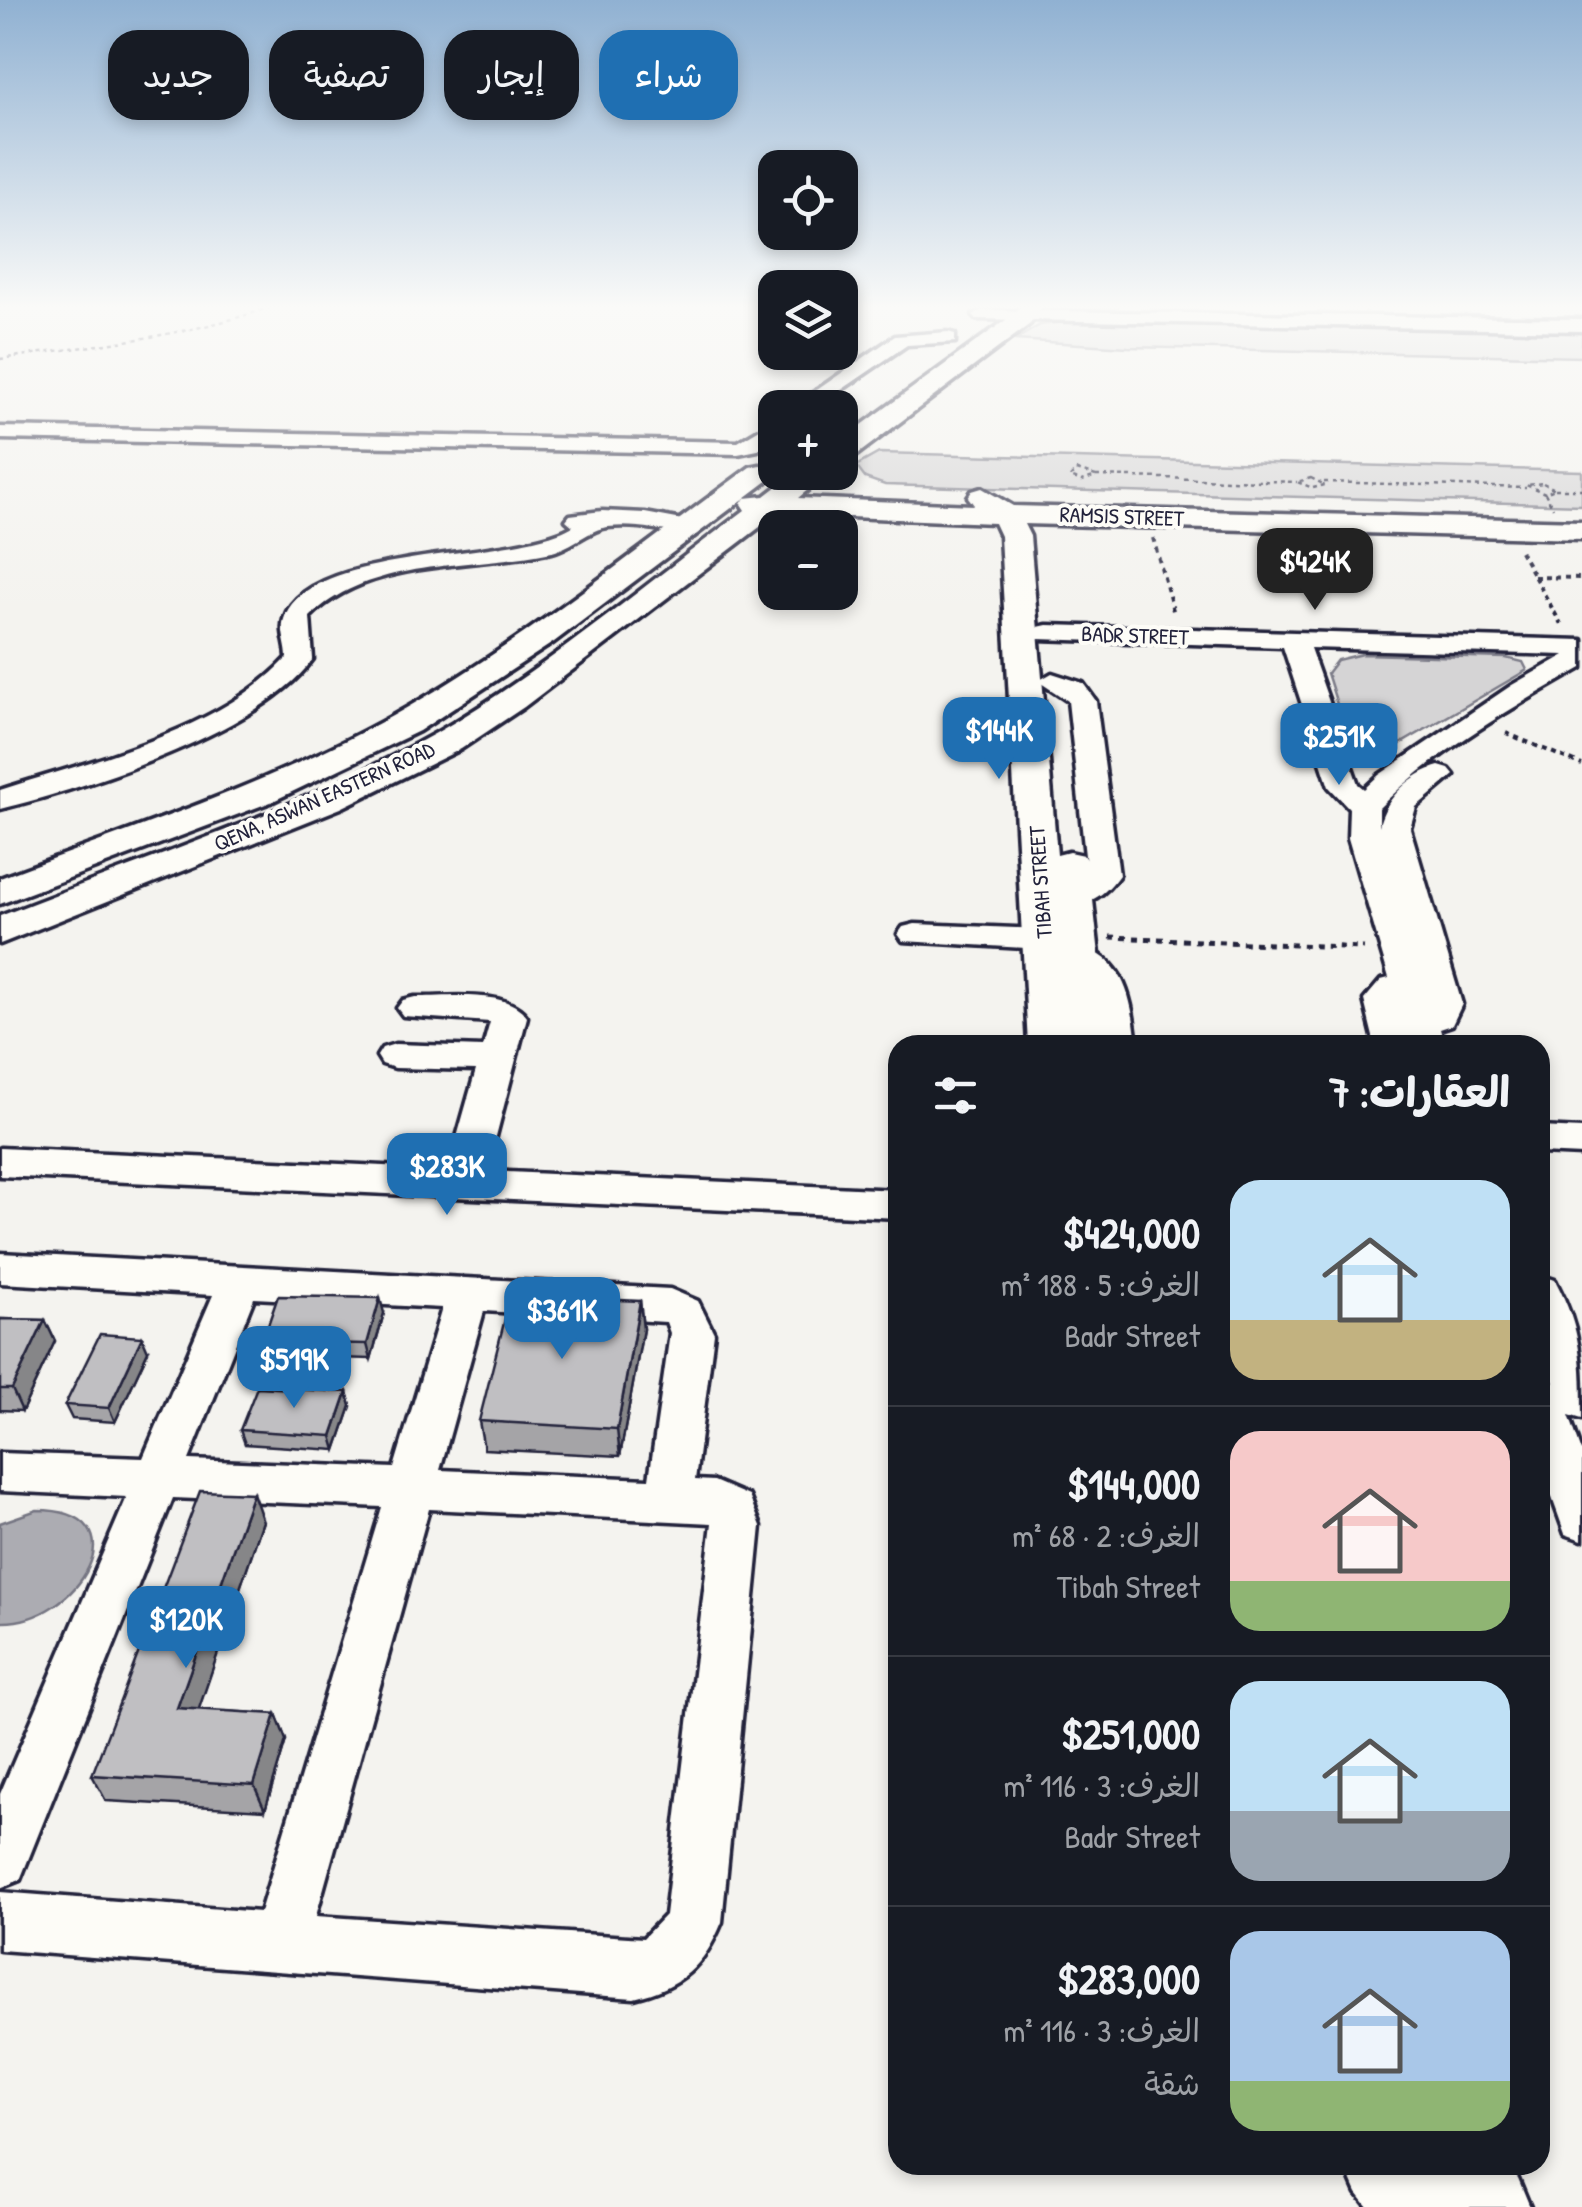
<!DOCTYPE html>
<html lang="ar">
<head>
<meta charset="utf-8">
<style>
	:root { --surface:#171b24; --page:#20242c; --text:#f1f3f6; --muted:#9ea1a6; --line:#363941; --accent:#1f6fb2 }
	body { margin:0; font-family:"Patrick Hand","Playpen Sans Arabic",sans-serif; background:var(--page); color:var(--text); direction:rtl; height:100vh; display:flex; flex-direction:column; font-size:38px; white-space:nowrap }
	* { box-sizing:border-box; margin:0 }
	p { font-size:32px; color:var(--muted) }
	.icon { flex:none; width:55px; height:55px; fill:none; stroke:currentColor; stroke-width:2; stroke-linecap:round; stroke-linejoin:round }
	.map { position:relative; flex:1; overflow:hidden; direction:ltr }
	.details { position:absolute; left:888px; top:1035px; width:662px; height:1140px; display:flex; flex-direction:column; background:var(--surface); border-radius:30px; box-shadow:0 5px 15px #0003; direction:rtl }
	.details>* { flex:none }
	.hud { position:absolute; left:30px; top:30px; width:708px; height:90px; direction:rtl; display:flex; gap:20px }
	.buttons { position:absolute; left:758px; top:150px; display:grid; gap:20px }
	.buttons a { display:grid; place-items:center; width:100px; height:100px; border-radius:20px; background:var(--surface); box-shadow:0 5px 15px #0003; font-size:50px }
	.price { position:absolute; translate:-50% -85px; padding:0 22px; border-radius:20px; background:var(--accent); color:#fff; font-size:32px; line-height:65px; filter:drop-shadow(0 2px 5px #0008) }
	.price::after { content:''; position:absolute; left:50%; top:60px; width:30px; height:22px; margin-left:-15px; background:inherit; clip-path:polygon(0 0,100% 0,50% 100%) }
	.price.selected { background:#222; color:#fff }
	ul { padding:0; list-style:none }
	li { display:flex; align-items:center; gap:30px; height:250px; padding:0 40px }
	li+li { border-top:2px solid var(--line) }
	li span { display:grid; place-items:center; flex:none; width:280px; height:200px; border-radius:30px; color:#555 }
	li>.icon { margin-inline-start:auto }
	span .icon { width:120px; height:120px; fill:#fffc; stroke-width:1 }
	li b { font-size:42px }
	h2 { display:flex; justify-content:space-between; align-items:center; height:120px; padding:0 40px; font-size:42px }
	.pill { padding:0 35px; border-radius:30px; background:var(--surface); box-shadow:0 5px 15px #0003; font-size:35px; line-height:90px }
	.pill.selected { background:var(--accent); color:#fff }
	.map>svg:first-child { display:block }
	.green { fill:#d5d4d5; stroke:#7c7b88; stroke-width:2.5 }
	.water { fill:#acacb2; stroke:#757582; stroke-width:2.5 }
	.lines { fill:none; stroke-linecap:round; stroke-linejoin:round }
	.minor-casing { stroke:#22223b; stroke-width:7 }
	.major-casing { stroke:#22223b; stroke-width:7 }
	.path-far2 { stroke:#22223b; stroke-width:2.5; stroke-dasharray:4 4; stroke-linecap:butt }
	.path-far1 { stroke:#22223b; stroke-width:4; stroke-dasharray:5 5; stroke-linecap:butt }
	.path { stroke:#22223b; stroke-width:5; stroke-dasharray:6 6; stroke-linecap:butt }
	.minor { fill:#fdfcf7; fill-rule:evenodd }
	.major { fill:#fdfcf7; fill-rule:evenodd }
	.wall { fill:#a5a4a7; stroke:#22223b; stroke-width:2.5 }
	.shaded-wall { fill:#868688; stroke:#22223b; stroke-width:2.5 }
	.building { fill:#c0bfc2; stroke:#22223b; stroke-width:2.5 }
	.labels { text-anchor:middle; stroke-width:8; stroke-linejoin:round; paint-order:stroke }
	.far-street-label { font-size:22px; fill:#22223b; stroke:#fdfcf7 }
</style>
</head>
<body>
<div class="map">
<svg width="1582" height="2207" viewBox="0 0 1582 2207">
	<rect width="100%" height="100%" fill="#f4f3ef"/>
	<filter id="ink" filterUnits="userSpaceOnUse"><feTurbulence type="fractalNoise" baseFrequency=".01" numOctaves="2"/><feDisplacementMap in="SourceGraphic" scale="20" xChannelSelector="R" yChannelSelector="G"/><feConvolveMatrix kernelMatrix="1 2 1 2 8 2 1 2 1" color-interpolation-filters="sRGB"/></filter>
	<g filter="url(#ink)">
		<path class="green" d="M 1081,320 L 1582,330 L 1582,357 L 1128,347 L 1015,340 L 1040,325 Z
			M 879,453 L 1582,471 L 1582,505 L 885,485 L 865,478 L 856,466 Z
			M 1362,654 L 1506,658 L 1523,662 L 1527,670 L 1383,754 L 1365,756 L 1350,745 L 1327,673 L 1337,660 Z"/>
		<path class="water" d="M 37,1510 C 146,1510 78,1625 0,1622 L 0,1523 Z"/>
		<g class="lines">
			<defs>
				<path id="minor" d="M 982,310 L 1582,319 L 1582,331 L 976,319 L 973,315 Z
					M 948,332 L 955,334 L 955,342 L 907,345 L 815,408 L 791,408 L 895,336 Z
					M 775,420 L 775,436 L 758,450 L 738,454 L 0,439 L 0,427 L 738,442 Z
					M 602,511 L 645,513 L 693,522 L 697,527 L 685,534 C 660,530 634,524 608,527 C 590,529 572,547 552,552 C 475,569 370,557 310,617 L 313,659 C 262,731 86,788 0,809 L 0,790 C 92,760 220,731 287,658 C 287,645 280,631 284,619 C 307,545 515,562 573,526 L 566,520 L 570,515 Z
					M 1047,625 L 1582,640 L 1582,668 C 1515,706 1433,753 1379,808 L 1379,826 C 1385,798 1412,773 1439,766 L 1449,769 L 1454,775 L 1416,807 L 1410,828 L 1462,1004 L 1452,1025 L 1440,1029 L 1445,1045 L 1375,1045 L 1364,1000 L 1381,980 L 1389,978 L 1348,838 L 1349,808 L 1329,787 L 1283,647 L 1038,639 L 1034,633 L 1038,627 ZM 1310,648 L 1565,655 L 1512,685 L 1379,775 L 1364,789 L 1358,784 Z
					M 1052,673 L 1083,683 L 1096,701 L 1119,875 C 1105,895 1086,909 1061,903 L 1056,896 L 1087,874 L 1068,701 L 1038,681 Z
					M 915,924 L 1044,929 L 1056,932 L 1061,939 L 1056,946 L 1044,949 L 903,941 L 898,934 L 903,927 Z
					M 1079,946 C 1127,958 1132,1003 1137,1045 L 1101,1045 L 1090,981 L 1062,956 L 1067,949 Z
					M 415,997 C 446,998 508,988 527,1017 L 487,1171 L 898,1190 L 898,1218 L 0,1176 L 0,1148 L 448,1169 L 476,1070 L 395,1068 L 382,1064 L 377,1056 L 382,1048 L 395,1044 L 483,1047 L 490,1022 L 403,1016 L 397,1008 L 403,1000 Z
					M 1540,1127 L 1582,1129 L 1582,1155 L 1540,1153 Z
					M 0,1253 L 670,1289 L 698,1301 L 714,1333 L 695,1480 L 714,1481 L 749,1496 L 761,1526 L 722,1922 C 704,1966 681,1987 634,1998 L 0,1950 L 0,1892 L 260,1912 L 382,1507 L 173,1498 L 20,1880 L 0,1888 L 0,1794 L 127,1497 L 0,1491 L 0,1453 L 143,1458 L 213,1295 L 0,1283 ZM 254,1298 L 442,1308 L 394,1468 L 189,1460 ZM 484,1311 L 666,1322 L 670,1333 L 649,1479 L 440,1470 ZM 429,1509 L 712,1523 L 665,1915 L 643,1938 L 316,1916 Z
					M 1540,1275 L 1555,1280 C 1582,1331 1582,1361 1582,1419 L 1569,1415 L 1582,1452 L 1582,1540 L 1565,1534 L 1540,1464 L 1540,1378 L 1554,1383 L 1540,1341 Z"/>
				<path id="major" d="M 1021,305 L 1043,305 L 1030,324 L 850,460 L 840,462 L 840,441 L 1014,314 Z
					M 760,465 L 770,467 L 774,473 L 770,479 L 554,642 L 419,731 L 271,802 L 0,904 L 0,878 C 133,828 270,784 394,715 C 520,645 633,552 750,467 Z
					M 796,472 L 829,472 L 798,498 L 974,505 L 968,497 L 972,491 L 982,488 L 1013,506 L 1582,521 L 1582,539 L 1024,524 L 1030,536 L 1057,855 L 1069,852 L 1083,855 L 1089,864 L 1109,1045 L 1028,1045 L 1000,536 L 994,523 L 777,514 L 524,707 L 461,749 L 341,808 L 0,944 L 0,916 C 145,859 299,810 436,733 C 541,673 647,583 745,510 L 741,504 L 745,498 L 765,496 Z
					M 1345,2165 L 1506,2165 L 1518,2178 L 1530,2207 L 1368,2207 L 1357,2193 Z"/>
			</defs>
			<use href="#minor" class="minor-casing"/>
			<use href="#major" class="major-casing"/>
			<path class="path-far2" d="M 0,359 C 92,345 189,337 276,305
				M 1077,470 L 1096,476 L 1082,481 L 1070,477 Z
				M 1096,476 L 1297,482
				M 1311,478 L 1325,485 L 1313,488 L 1297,482 Z
				M 1324,482 L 1526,488
				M 1543,483 L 1555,489 L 1545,493 L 1526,485 Z
				M 1555,489 L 1582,489
				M 1545,493 L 1553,508"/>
			<path class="path-far1" d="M 1153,538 L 1174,614
				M 1520,551 L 1561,624
				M 1534,577 L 1582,578
				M 1506,733 L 1582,765"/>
			<path class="path" d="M 1110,937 L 1364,948"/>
			<use href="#minor" class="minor"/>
			<use href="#major" class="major"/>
		</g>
		<path class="wall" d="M 640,1301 L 643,1329 L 620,1456 L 484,1449 L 479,1421 Z
			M 384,1313 L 371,1359 L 267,1356 L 262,1342 Z
			M 0,1319 L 45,1320 L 55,1341 L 22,1411 L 0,1410 Z
			M 148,1351 L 115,1422 L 72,1419 L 65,1405 Z
			M 347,1392 L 351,1406 L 336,1450 L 245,1444 L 240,1430 Z
			M 263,1521 L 198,1710 L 276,1714 L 286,1740 L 265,1810 L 106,1801 L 92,1775 Z"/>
		<path class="shaded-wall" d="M 380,1298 L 384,1313 L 371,1359 L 367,1344 Z
			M 640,1301 L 643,1329 L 620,1456 L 617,1429 Z
			M 45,1320 L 55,1341 L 22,1411 L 12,1389 Z
			M 142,1337 L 148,1351 L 115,1422 L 109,1408 Z
			M 347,1392 L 351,1406 L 336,1450 L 332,1436 Z
			M 253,1493 L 263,1521 L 190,1735 L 177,1708 Z
			M 276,1714 L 286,1740 L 265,1810 L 254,1785 Z"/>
		<path class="building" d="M 511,1295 L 640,1301 L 617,1429 L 479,1421 Z
			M 278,1296 L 380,1298 L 367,1344 L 262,1342 Z
			M 0,1319 L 45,1320 L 12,1389 L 0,1389 Z
			M 100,1334 L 142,1337 L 109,1408 L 65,1405 Z
			M 257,1387 L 347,1392 L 332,1436 L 240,1430 Z
			M 200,1491 L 253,1493 L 177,1708 L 276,1714 L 254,1785 L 92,1775 Z"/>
	</g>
	<linearGradient id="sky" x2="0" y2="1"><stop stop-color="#90b1d2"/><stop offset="0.5" stop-color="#fafaf8"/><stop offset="1" stop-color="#fafaf8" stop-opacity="0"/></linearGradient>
	<rect width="1582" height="614" fill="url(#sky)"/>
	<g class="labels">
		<g class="far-street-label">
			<text transform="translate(1122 516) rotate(2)" y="8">RAMSIS STREET</text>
			<text transform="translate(1135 635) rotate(2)" y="8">BADR STREET</text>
			<text transform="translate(324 796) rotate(-24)" y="8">QENA, ASWAN EASTERN ROAD</text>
			<text transform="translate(1040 882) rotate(-94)" y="8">TIBAH STREET</text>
		</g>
	</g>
</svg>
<div class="buttons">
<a><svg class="icon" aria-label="locate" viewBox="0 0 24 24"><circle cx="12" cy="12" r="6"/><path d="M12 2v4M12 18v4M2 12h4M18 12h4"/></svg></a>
<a><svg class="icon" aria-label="layers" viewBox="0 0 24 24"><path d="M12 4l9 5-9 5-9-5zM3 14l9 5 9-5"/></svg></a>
<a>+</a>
<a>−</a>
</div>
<b class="price selected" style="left:1315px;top:613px">$424K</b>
<b class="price" style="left:999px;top:782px">$144K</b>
<b class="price" style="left:1339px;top:788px">$251K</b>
<b class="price" style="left:447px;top:1218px">$283K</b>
<b class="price" style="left:562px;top:1362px">$361K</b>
<b class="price" style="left:294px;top:1411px">$519K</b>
<b class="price" style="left:186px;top:1671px">$120K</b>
<div class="hud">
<a class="pill selected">شراء</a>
<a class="pill">إيجار</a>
<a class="pill">تصفية</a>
<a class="pill">جديد</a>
</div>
<section class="details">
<h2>العقارات: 7<svg class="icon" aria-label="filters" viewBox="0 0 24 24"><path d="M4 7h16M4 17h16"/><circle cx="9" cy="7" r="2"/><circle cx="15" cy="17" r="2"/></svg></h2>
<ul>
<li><span style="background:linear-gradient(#bfe0f5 70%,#c2b280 0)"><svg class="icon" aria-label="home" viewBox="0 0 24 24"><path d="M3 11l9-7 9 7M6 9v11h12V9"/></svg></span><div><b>$424,000</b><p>الغرف: 5 · 188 m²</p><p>Badr Street</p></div></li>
<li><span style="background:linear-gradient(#f6c9c9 75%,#8fb573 0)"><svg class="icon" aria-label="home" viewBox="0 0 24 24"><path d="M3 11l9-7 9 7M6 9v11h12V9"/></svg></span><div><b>$144,000</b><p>الغرف: 2 · 68 m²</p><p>Tibah Street</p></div></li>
<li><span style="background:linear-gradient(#bfe0f5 65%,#9aa5b1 0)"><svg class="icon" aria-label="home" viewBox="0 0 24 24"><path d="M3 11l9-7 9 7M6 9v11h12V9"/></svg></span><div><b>$251,000</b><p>الغرف: 3 · 116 m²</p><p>Badr Street</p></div></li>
<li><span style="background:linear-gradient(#a9c7e8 75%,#8fb573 0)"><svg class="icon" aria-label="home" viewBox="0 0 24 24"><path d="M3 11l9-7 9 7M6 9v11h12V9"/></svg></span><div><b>$283,000</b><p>الغرف: 3 · 116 m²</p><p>شقة</p></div></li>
</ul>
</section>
</div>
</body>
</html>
